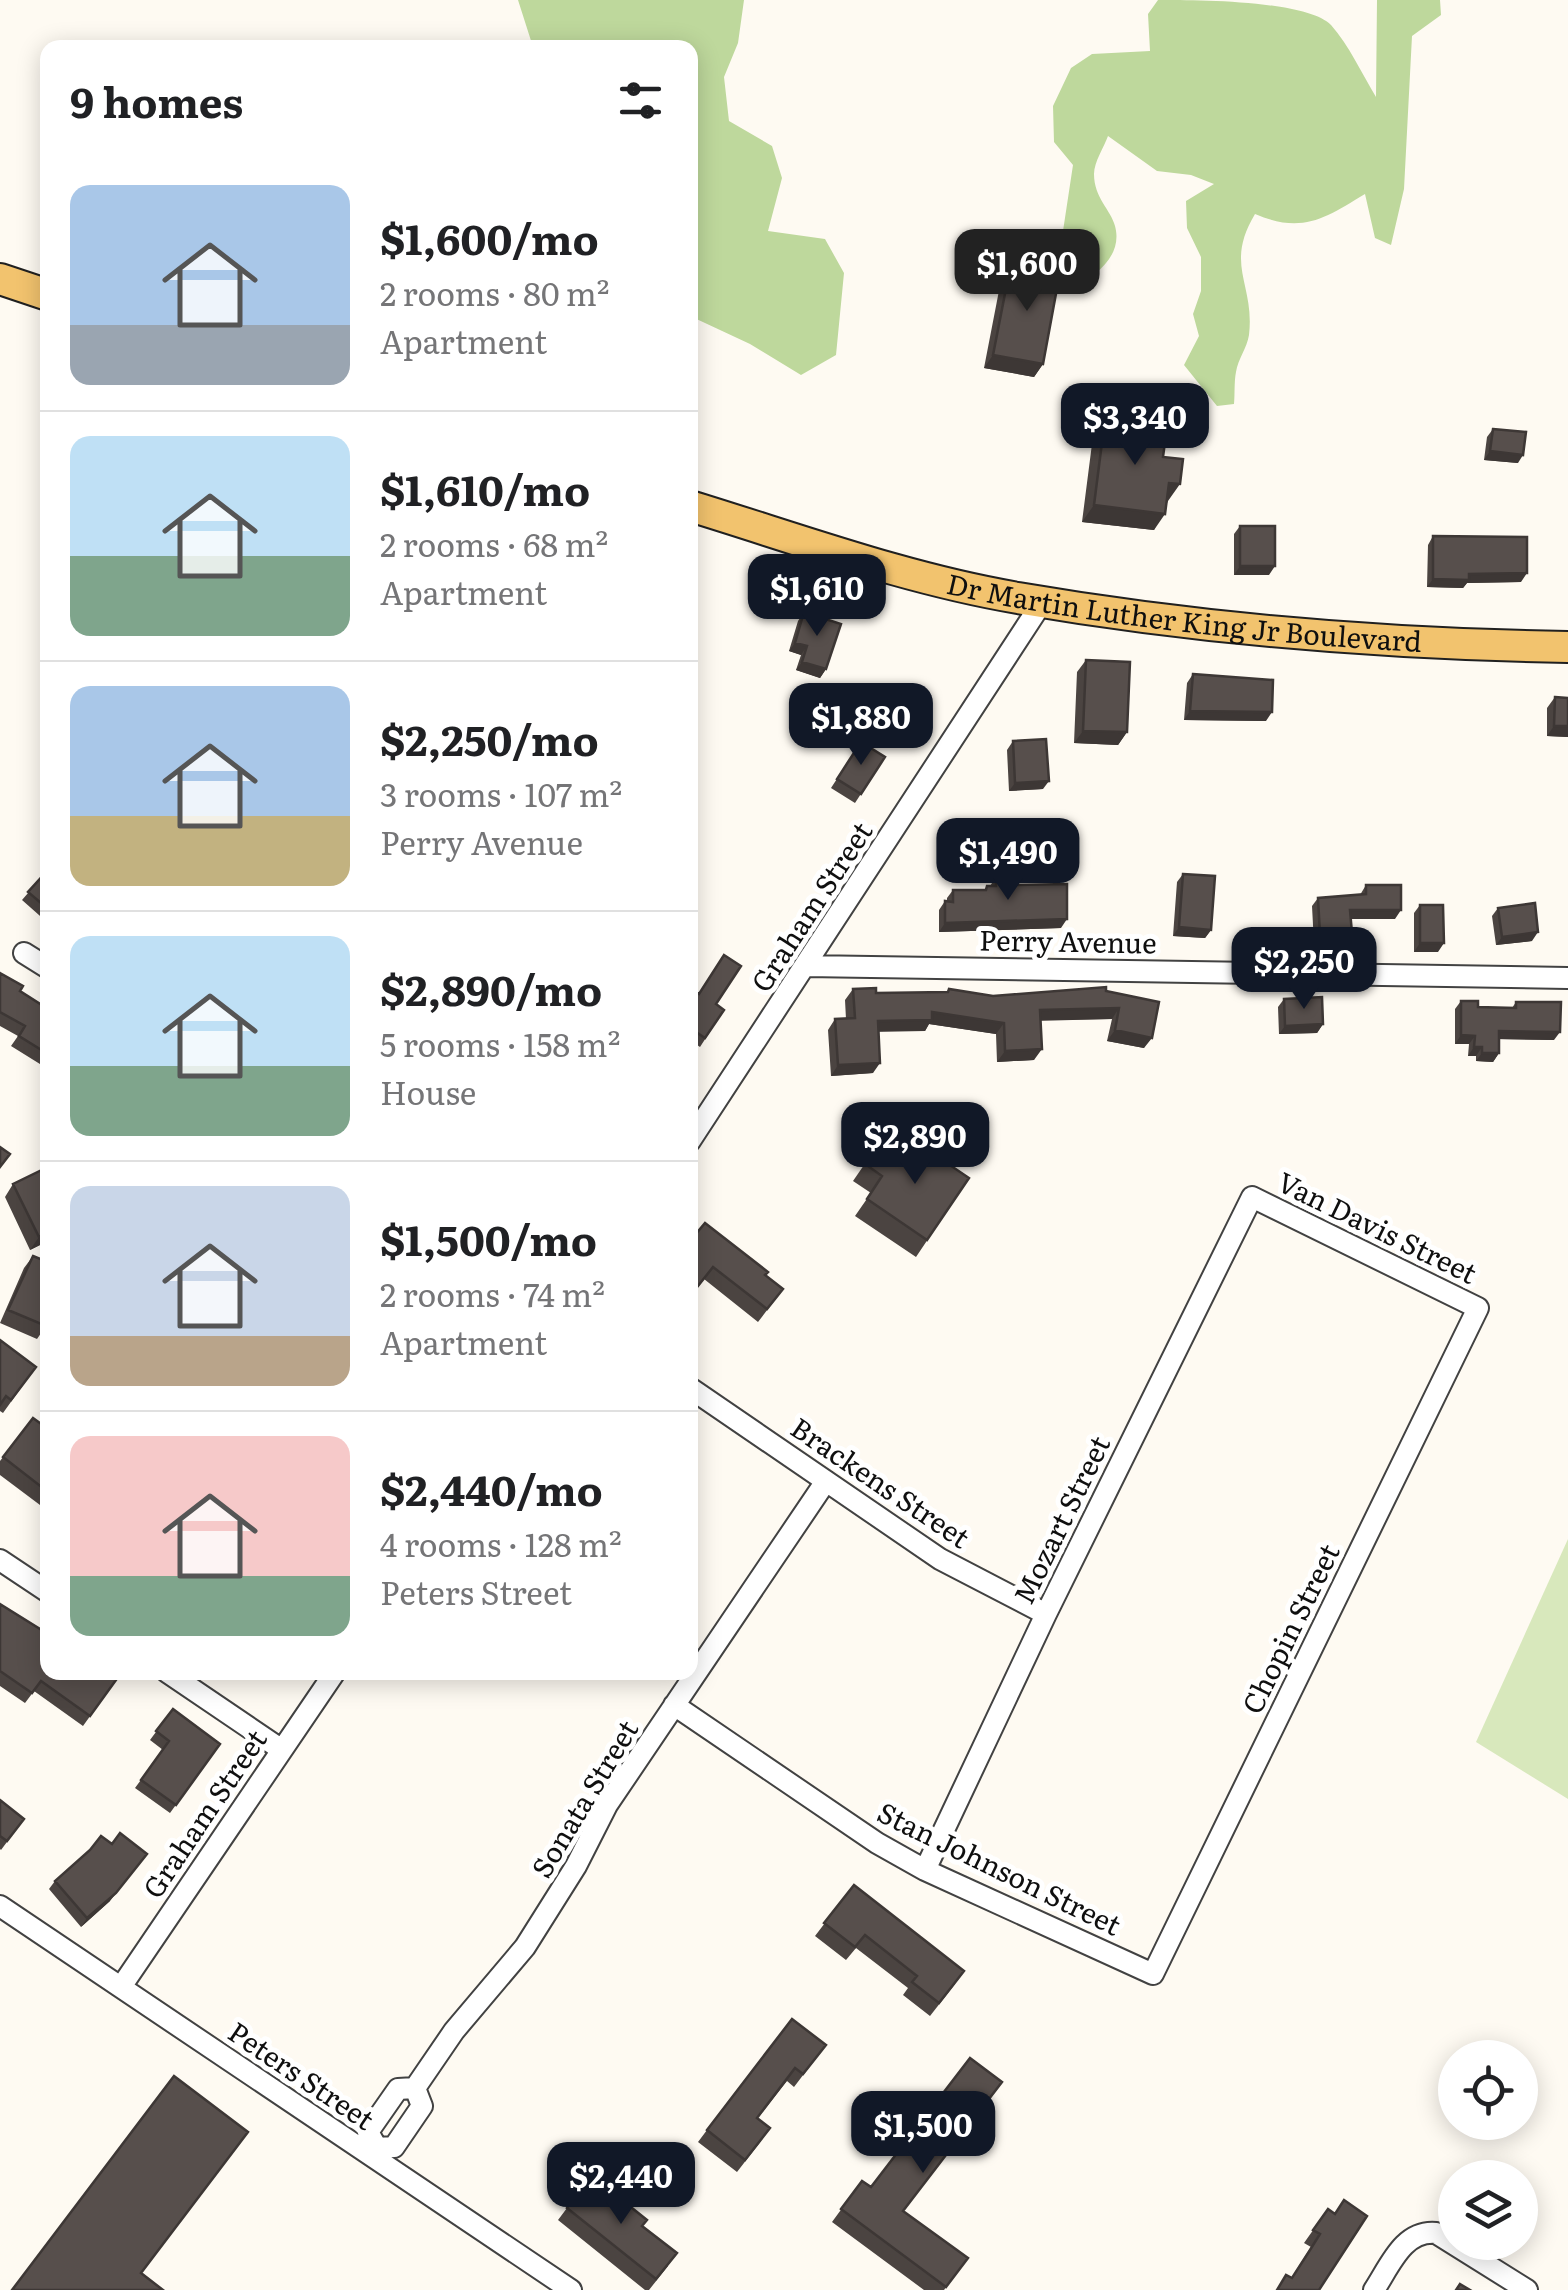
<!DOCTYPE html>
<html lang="en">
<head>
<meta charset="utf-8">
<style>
	:root { --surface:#fff; --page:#f6f6f6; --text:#202124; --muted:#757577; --line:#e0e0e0; --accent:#111827 }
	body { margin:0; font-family:Literata,serif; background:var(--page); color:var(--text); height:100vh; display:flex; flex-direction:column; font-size:38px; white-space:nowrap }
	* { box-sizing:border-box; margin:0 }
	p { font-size:32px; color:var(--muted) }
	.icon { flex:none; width:55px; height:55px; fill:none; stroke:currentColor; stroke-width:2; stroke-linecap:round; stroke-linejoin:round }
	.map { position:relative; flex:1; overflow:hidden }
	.side { position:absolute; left:40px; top:40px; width:658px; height:1640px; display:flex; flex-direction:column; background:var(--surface); border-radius:20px; box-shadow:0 5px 25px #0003 }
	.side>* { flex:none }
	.controls { position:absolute; left:1438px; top:2040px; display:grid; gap:20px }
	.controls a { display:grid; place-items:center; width:100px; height:100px; border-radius:50%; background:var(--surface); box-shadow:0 5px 25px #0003; font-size:50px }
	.price { position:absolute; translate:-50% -85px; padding:0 22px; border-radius:20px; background:var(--accent); color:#fff; font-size:32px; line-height:65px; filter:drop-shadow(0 2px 5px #0008) }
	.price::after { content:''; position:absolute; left:50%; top:60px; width:30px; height:22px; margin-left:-15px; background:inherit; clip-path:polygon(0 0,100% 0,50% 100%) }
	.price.current { background:#222; color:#fff }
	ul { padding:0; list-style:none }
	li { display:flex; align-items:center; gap:30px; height:250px; padding:0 30px }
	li+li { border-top:2px solid var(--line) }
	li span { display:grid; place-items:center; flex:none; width:280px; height:200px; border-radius:20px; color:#555 }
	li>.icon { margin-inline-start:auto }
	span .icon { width:120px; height:120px; fill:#fffc; stroke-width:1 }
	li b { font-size:42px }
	h2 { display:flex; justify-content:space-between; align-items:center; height:120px; padding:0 30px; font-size:42px }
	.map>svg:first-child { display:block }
	.green { fill:#d8e8bc }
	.forest { fill:#bed89c }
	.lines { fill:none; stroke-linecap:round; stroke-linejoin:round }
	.street-casing { stroke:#424242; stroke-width:24 }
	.primary-casing { stroke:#202020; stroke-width:34 }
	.street { stroke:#fff; stroke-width:20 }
	.primary { stroke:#f2c36e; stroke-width:30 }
	.wall { fill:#4b4441 }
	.shaded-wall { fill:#3d3735 }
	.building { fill:#574f4c; stroke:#3d3735; stroke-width:2.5 }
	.labels { text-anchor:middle; stroke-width:10; stroke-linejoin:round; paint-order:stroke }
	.street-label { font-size:28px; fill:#0f0f0f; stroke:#fff }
</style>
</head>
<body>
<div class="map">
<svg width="1568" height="2290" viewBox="0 0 1568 2290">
	<rect width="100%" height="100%" fill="#fefaf2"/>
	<path class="green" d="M 1568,1539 L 1568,1799 L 1476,1742 Z"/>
	<path class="forest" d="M 518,0 L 744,0 L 738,43 L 724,77 L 729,121 L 772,146 L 782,178 L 768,231 L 825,239 L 844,273 L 836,355 L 801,375 L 750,344 L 690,316 L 690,48 L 533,47 Z
		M 1158,0 C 1196,0 1306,0 1331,25 C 1349,45 1362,74 1376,97 L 1377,0 L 1440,0 L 1441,15 L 1412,36 L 1404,189 L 1391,245 L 1375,238 L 1365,194 C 1324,219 1302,234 1255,214 C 1224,266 1255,283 1249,335 C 1247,348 1238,359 1236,372 C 1234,382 1235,394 1234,404 L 1217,406 L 1184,365 L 1199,336 L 1193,314 L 1201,291 L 1201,257 L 1187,228 L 1186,201 L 1214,184 L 1191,175 L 1157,171 L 1108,136 C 1104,147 1094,162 1094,174 C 1094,198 1111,210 1115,226 C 1123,255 1097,276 1073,286 L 1047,269 L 1042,257 L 1063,231 L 1073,165 L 1054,142 L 1053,106 L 1071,68 L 1092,54 L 1150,51 L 1148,14 Z"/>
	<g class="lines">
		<defs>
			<path id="street" d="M 24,953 L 48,968
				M 806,966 L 1568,978
				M 690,1141 L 1043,601
				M 690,1388 L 940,1559 L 1046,1614
				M 0,1560 L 48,1592
				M 167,1672 L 282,1750
				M 674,1705 L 877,1843 L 925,1870 L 1153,1974 L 1478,1308 L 1252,1197 L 1046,1614 L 925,1870
				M 0,1906 L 571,2290
				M 121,1987 L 335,1672
				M 415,2088 L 454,2031 L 525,1947 L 576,1866 L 607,1805 L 826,1481
				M 377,2148 L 368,2132 L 398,2089 L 415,2088
				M 377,2148 L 394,2147 L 422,2106 L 415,2088
				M 1374,2290 C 1390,2266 1403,2230 1436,2233 L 1527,2290"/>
			<g id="primary">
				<path d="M 0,279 L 48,295"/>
				<path id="s1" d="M 690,506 C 798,539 906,579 1018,598 C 1199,629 1385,644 1568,647"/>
			</g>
		</defs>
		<use href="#street" class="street-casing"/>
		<use href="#primary" class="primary-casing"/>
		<use href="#street" class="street"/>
		<use href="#primary" class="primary"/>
	</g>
	<path class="wall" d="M 1011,263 L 1043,364 L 1034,377 L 984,368 L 1002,275 Z
		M 1105,419 L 1163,457 L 1168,501 L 1154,530 L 1082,522 L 1093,436 Z
		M 1493,429 L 1518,463 L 1484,460 L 1487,437 Z
		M 1240,526 L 1269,575 L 1234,575 L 1234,534 Z
		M 1433,536 L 1521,582 L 1467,583 L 1463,588 L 1427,587 L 1428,545 Z
		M 804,612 L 826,669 L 820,678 L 796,670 L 801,655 L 789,651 L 798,621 Z
		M 1086,660 L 1127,732 L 1118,745 L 1074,743 L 1077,672 Z
		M 1193,674 L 1266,721 L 1184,720 L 1187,683 Z
		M 1555,697 L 1568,698 L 1568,737 L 1547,736 L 1547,708 Z
		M 1013,741 L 1043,789 L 1009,791 L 1007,750 Z
		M 861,742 L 885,757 L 855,803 L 831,788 Z
		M 48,870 L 48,923 L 22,900 Z
		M 1183,874 L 1211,930 L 1205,938 L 1173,936 L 1177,882 Z
		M 996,877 L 1015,885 L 1061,928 L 939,932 L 939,910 L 945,901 L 947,901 L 947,898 L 953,890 L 984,890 L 987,886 L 990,886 Z
		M 1366,885 L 1395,919 L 1351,919 L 1346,941 L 1314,944 L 1312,906 L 1318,898 L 1360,895 Z
		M 1420,905 L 1438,952 L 1414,952 L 1414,913 Z
		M 1498,908 L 1532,941 L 1496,945 L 1492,916 Z
		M 0,973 L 20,991 L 48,1009 L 48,1069 L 11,1046 L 18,1036 L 0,1026 Z
		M 690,988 L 724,1010 L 700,1047 L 690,1040 Z
		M 853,989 L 876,993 L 947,992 L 949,989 L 993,996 L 1106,991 L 1159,1002 L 1144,1048 L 1107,1041 L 1112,1019 L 1041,1020 L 1034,1060 L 997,1062 L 996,1034 L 929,1024 L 925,1031 L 879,1031 L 873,1073 L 831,1076 L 828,1030 L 835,1019 L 846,1019 L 845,1000 Z
		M 1284,999 L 1323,1024 L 1317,1033 L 1279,1034 L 1278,1007 Z
		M 1461,1001 L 1478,1007 L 1512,1008 L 1516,1002 L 1554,1040 L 1499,1039 L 1499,1053 L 1493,1062 L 1476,1061 L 1476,1056 L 1468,1056 L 1469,1044 L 1455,1044 L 1455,1009 Z
		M 875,1149 L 893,1161 L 969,1178 L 916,1257 L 855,1216 L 871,1193 L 853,1181 Z
		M 13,1184 L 48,1241 L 30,1250 L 5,1197 Z
		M 690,1241 L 765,1275 L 774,1301 L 758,1322 L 704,1279 L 690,1298 Z
		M 33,1256 L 46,1326 L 37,1339 L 0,1323 L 24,1268 Z
		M 0,1340 L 36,1367 L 3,1413 L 0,1411 Z
		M 33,1418 L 48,1429 L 48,1511 L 0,1475 L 0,1461 Z
		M 0,1604 L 48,1672 L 86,1675 L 116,1680 L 83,1726 L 34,1691 L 25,1703 L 0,1686 Z
		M 173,1709 L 220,1744 L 170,1813 L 135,1788 L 163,1750 L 150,1740 Z
		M 0,1800 L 24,1819 L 1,1850 L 0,1849 Z
		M 55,1881 L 110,1901 L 81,1927 L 49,1889 Z
		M 854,1885 L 955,1984 L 930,2016 L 903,1995 L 908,1988 L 856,1948 L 846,1960 L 815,1936 Z
		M 826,2045 L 794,2087 L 787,2081 L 757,2119 L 761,2141 L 737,2172 L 698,2142 L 707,2130 Z
		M 862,2181 L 968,2258 L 944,2290 L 924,2290 L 832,2222 Z
		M 567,2208 L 642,2226 L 668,2266 L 649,2290 L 645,2290 L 558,2220 Z
		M 1328,2209 L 1334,2213 L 1291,2278 L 1311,2247 L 1304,2243 Z"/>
	<path class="shaded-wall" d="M 993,355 L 1043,364 L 1034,377 L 984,368 Z
		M 1490,451 L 1523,455 L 1518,463 L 1484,460 Z
		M 1169,483 L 1180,484 L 1168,501 L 1157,499 Z
		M 1094,505 L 1165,514 L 1154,530 L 1082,522 Z
		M 1240,566 L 1275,566 L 1269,575 L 1234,575 Z
		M 1527,573 L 1521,582 L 1467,583 L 1463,588 L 1427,587 L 1433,579 L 1469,574 Z
		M 795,643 L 807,646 L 801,655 L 789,651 Z
		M 802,662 L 826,669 L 820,678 L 796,670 Z
		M 1190,711 L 1272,712 L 1266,721 L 1184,720 Z
		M 1554,726 L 1568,726 L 1568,737 L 1547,736 Z
		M 1083,731 L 1127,732 L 1118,745 L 1074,743 Z
		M 1049,781 L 1043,789 L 1009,791 L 1015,783 Z
		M 1350,910 L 1401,910 L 1395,919 L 1344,919 Z
		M 1067,919 L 1061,928 L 939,932 L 945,923 Z
		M 1179,927 L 1211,930 L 1205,938 L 1173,936 Z
		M 1538,932 L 1532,941 L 1496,945 L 1502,937 Z
		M 1352,933 L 1346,941 L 1314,944 L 1320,935 Z
		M 1420,943 L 1444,943 L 1438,952 L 1414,952 Z
		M 1119,1008 L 1112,1019 L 1033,1021 L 1040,1010 Z
		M 932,1012 L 1004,1023 L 996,1034 L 929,1024 L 925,1031 L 870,1032 L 878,1021 Z
		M 1323,1024 L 1317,1033 L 1279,1034 L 1285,1026 Z
		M 1115,1030 L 1152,1038 L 1144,1048 L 1107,1041 Z
		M 1499,1031 L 1560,1032 L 1554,1040 L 1493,1039 Z
		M 1461,1035 L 1475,1036 L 1469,1044 L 1455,1044 Z
		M 1474,1047 L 1482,1047 L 1476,1056 L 1468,1056 Z
		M 1042,1049 L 1034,1060 L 997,1062 L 1005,1051 Z
		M 1482,1053 L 1499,1053 L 1493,1062 L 1476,1061 Z
		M 880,1063 L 873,1073 L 831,1076 L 838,1065 Z
		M 48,1233 L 48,1241 L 30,1250 L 39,1237 Z
		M 147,1854 L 110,1901 L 81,1927 L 87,1918 Z"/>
	<path class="building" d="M 1011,263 L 1060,272 L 1043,364 L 993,355 Z
		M 1105,419 L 1167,427 L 1163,457 L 1183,459 L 1180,484 L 1169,483 L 1165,514 L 1094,505 Z
		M 1493,429 L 1526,432 L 1523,455 L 1490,451 Z
		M 1240,526 L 1275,526 L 1275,566 L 1240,566 Z
		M 1433,536 L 1527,537 L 1527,573 L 1469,574 L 1469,580 L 1433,579 Z
		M 804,612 L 841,624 L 826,669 L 802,662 L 807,646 L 795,643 Z
		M 1086,660 L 1130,662 L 1127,732 L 1083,731 Z
		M 1193,674 L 1273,680 L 1272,712 L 1190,711 Z
		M 1555,697 L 1568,698 L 1568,726 L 1554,726 Z
		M 1046,739 L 1049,781 L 1015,783 L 1013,741 Z
		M 861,742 L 885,757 L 861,794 L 837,779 Z
		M 48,870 L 48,909 L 28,892 Z
		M 1183,874 L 1215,876 L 1211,930 L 1179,927 Z
		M 996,877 L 1015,877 L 1015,885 L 1067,884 L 1067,919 L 945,923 L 945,901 L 953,902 L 953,890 L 986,890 L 987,886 L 996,886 Z
		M 1366,885 L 1401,885 L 1401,910 L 1350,910 L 1352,933 L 1320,935 L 1318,898 L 1366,894 Z
		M 1535,903 L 1538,932 L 1502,937 L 1498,908 Z
		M 1420,905 L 1443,905 L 1444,943 L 1420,943 Z
		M 724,955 L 741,966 L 716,1004 L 724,1010 L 705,1038 L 690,1028 L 690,988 L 699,994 Z
		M 0,973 L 23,986 L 20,991 L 48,1009 L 48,1054 L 19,1036 L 25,1026 L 0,1012 Z
		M 1106,987 L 1106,991 L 1159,1002 L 1152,1038 L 1115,1030 L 1119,1008 L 1040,1010 L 1042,1049 L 1005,1051 L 1004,1023 L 932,1012 L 932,1020 L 878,1021 L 880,1063 L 838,1065 L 835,1019 L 855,1018 L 853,989 L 876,988 L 876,993 L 948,992 L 949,989 L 993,996 Z
		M 1322,997 L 1323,1024 L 1285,1026 L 1284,999 Z
		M 1461,1001 L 1478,1001 L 1478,1007 L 1516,1008 L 1516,1002 L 1561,1002 L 1560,1032 L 1499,1031 L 1499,1053 L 1482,1053 L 1482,1047 L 1474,1047 L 1475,1036 L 1461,1035 Z
		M 910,1138 L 969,1178 L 927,1240 L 867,1199 L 882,1176 L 865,1164 L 875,1149 L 894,1161 Z
		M 0,1147 L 10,1154 L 0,1167 Z
		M 48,1167 L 48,1233 L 39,1237 L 13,1184 Z
		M 705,1223 L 768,1272 L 765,1275 L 783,1289 L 767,1309 L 713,1267 L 698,1286 L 690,1279 L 690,1241 Z
		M 33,1256 L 48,1262 L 48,1322 L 46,1326 L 8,1310 Z
		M 0,1340 L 36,1367 L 11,1400 L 6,1396 L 0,1405 Z
		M 33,1418 L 48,1429 L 48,1492 L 3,1457 Z
		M 0,1604 L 48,1634 L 48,1672 L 83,1672 L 86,1675 L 88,1672 L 106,1672 L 116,1680 L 90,1716 L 41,1681 L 32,1693 L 0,1671 Z
		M 173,1709 L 220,1744 L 176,1805 L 141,1780 L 169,1741 L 156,1731 Z
		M 0,1800 L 24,1819 L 7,1841 L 0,1836 Z
		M 120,1833 L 147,1854 L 116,1893 L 87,1918 L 55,1881 L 90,1850 L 101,1836 L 112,1844 Z
		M 854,1885 L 964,1971 L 939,2003 L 912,1982 L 917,1976 L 865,1935 L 855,1947 L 824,1923 Z
		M 792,2019 L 826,2045 L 803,2074 L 795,2068 L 757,2118 L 770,2128 L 745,2160 L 707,2130 Z
		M 970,2058 L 1002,2082 L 903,2211 L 968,2258 L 946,2287 L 841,2209 L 862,2181 L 871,2187 Z
		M 174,2076 L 248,2132 L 141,2273 L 163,2290 L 12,2290 Z
		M 592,2176 L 647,2220 L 642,2226 L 677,2253 L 656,2279 L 567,2208 Z
		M 1344,2200 L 1367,2216 L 1319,2290 L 1277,2290 L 1286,2275 L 1292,2278 L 1310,2250 L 1320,2234 L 1313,2230 L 1328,2209 L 1335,2214 Z
		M 1460,2284 L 1470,2290 L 1456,2290 Z"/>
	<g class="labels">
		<g class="street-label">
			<text dy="10" stroke="none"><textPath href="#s1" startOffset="508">Dr Martin Luther King Jr Boulevard</textPath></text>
			<text transform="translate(812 907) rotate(-57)" y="10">Graham Street</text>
			<text transform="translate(1068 942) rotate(1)" y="10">Perry Avenue</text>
			<text transform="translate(1377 1228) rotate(26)" y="10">Van Davis Street</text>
			<text transform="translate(880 1483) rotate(34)" y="10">Brackens Street</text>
			<text transform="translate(1062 1520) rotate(-64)" y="10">Mozart Street</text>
			<text transform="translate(1291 1629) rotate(-64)" y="10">Chopin Street</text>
			<text transform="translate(585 1799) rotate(-59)" y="10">Sonata Street</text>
			<text transform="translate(205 1814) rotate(-56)" y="10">Graham Street</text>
			<text transform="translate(999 1869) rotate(26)" y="10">Stan Johnson Street</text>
			<text transform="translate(301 2076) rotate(34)" y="10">Peters Street</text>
		</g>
	</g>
</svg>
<div class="controls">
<a><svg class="icon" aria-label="locate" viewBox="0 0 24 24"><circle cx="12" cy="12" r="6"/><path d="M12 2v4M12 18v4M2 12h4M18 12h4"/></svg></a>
<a><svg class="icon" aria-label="layers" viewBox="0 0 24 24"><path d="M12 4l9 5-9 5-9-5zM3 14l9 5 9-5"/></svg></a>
</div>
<b class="price current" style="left:1027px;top:314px">$1,600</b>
<b class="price" style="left:1135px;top:468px">$3,340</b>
<b class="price" style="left:817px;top:639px">$1,610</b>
<b class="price" style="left:861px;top:768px">$1,880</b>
<b class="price" style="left:1008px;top:903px">$1,490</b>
<b class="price" style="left:1304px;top:1012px">$2,250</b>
<b class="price" style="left:915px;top:1187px">$2,890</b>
<b class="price" style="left:923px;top:2176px">$1,500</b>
<b class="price" style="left:621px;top:2227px">$2,440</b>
<section class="side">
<h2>9 homes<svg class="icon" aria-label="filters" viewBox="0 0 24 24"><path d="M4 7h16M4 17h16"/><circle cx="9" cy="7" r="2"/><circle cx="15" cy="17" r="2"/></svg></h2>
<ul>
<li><span style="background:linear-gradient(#a9c7e8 70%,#9aa5b1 0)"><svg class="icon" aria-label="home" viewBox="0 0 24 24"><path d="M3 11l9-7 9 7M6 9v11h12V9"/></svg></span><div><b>$1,600/mo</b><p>2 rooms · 80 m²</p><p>Apartment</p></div></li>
<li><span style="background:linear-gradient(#bfe0f5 60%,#7fa58c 0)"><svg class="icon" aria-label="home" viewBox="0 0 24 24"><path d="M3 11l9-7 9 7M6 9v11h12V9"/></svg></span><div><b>$1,610/mo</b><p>2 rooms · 68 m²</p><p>Apartment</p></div></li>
<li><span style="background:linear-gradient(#a9c7e8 65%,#c2b280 0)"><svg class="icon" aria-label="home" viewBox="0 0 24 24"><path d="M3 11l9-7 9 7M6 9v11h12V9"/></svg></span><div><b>$2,250/mo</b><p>3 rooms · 107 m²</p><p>Perry Avenue</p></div></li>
<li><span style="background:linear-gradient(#bfe0f5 65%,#7fa58c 0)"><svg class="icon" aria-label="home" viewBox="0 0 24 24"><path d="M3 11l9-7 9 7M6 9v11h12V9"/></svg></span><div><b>$2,890/mo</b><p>5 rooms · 158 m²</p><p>House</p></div></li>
<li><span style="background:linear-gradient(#c9d6e8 75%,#b9a48a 0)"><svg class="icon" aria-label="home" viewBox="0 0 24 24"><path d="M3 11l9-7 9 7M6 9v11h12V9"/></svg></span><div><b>$1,500/mo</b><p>2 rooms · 74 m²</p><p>Apartment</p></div></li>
<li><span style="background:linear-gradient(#f6c9c9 70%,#7fa58c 0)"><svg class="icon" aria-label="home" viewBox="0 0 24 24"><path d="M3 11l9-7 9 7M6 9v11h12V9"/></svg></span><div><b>$2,440/mo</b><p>4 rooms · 128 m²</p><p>Peters Street</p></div></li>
</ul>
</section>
</div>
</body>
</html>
